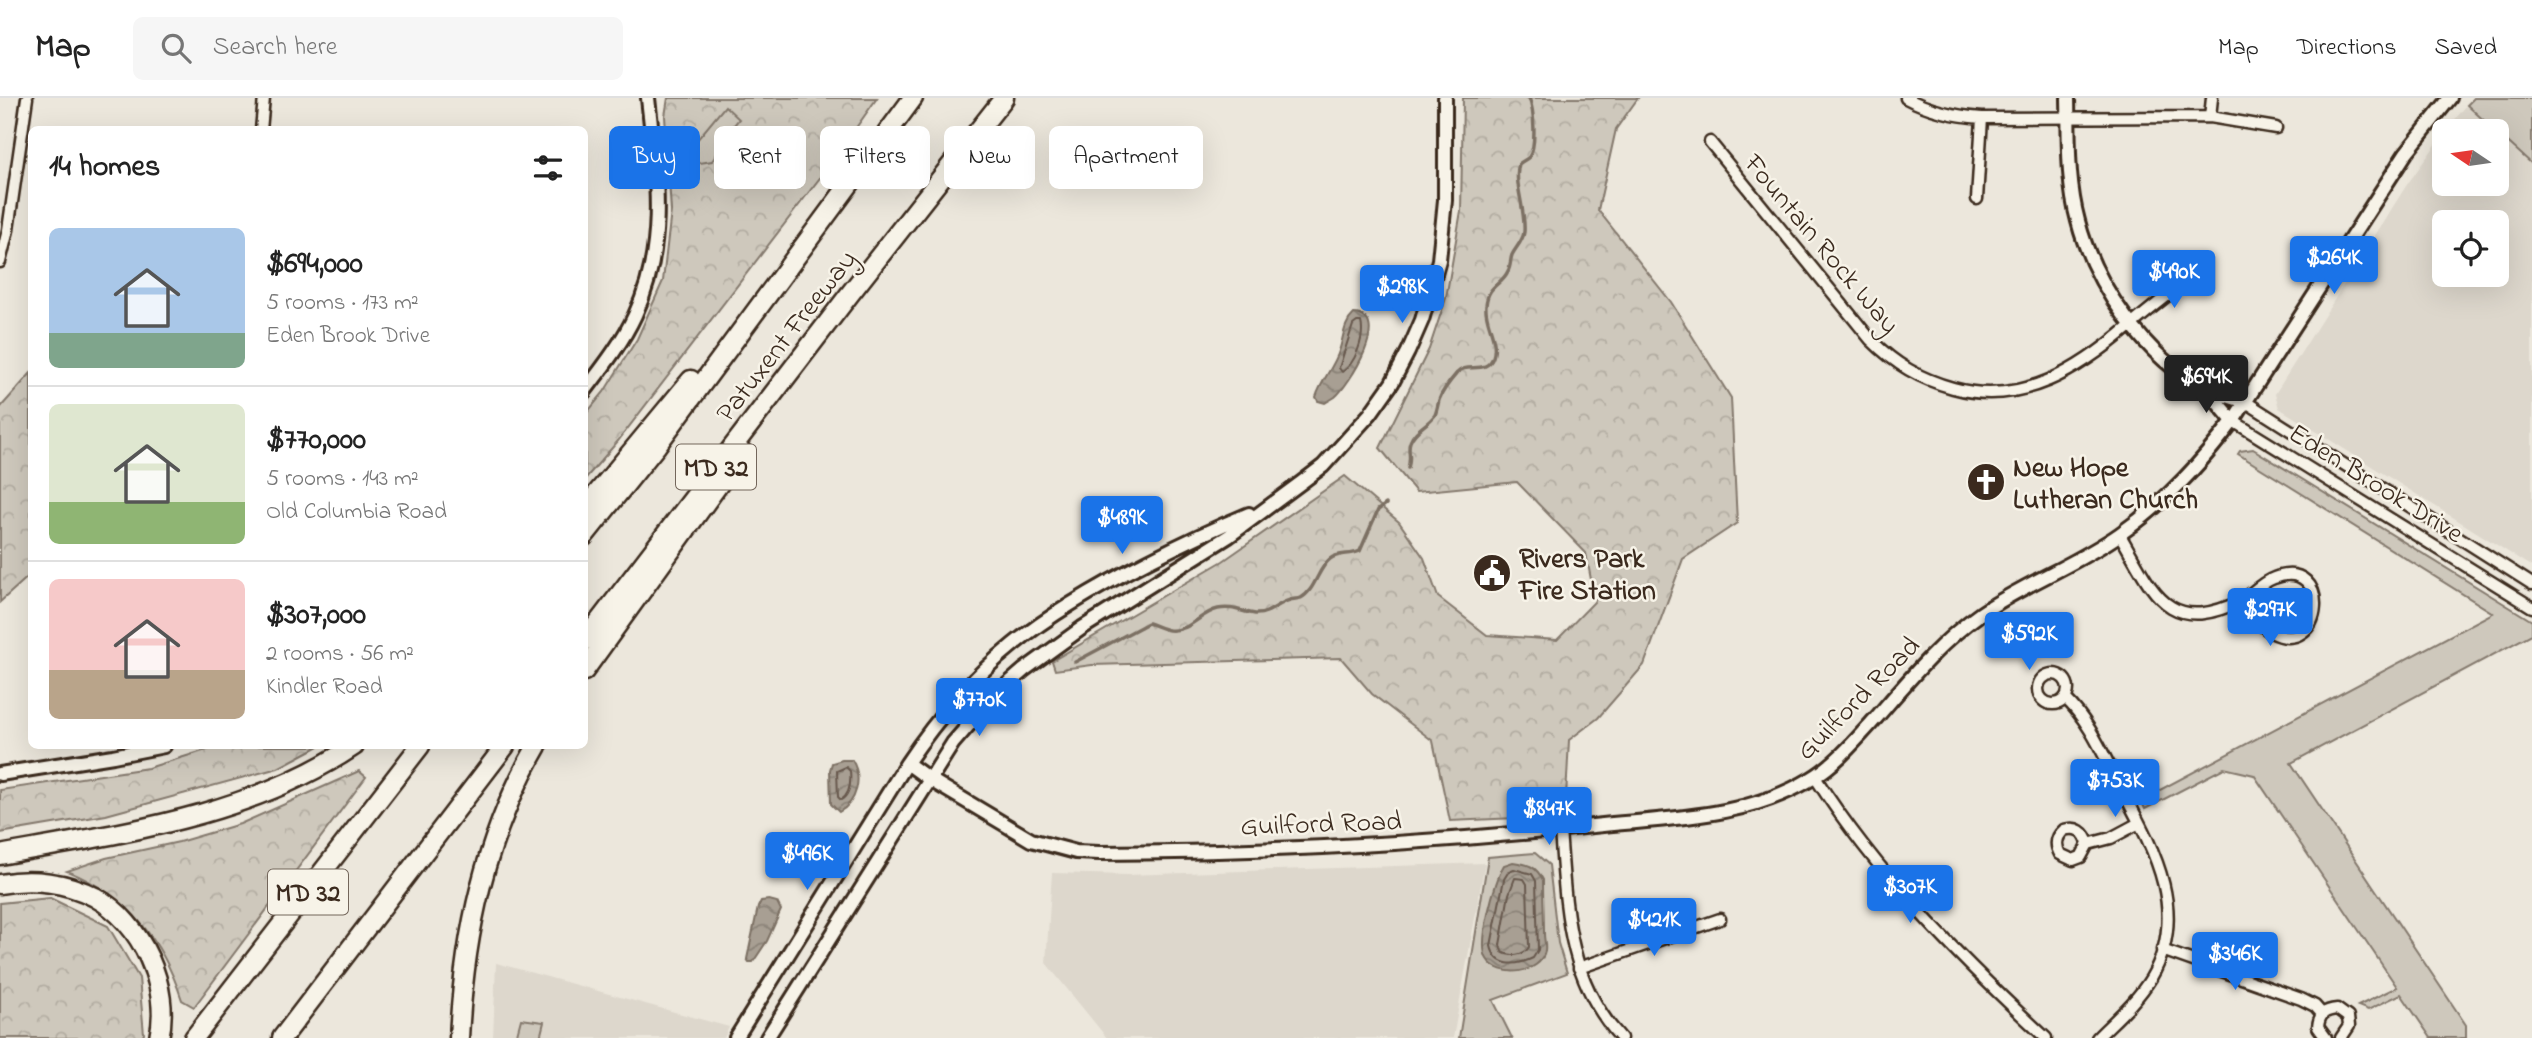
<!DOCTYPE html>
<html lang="en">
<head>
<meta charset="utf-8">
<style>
	:root { --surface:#fff; --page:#f6f6f6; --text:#222; --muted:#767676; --line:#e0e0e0; --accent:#1a73e8 }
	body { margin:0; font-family:"Indie Flower",sans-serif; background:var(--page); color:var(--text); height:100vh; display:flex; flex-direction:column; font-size:26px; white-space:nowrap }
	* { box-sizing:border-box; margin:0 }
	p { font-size:23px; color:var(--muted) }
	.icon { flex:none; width:38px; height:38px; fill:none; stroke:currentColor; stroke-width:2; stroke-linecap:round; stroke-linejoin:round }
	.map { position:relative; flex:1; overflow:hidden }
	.sheet { position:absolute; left:28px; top:28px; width:560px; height:623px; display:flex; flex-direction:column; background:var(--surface); border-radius:10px; box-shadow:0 7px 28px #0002 }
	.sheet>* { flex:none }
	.banner { position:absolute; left:609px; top:28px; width:665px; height:63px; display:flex; gap:14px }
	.needle { width:46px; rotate:283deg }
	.buttons { position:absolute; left:2432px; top:21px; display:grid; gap:14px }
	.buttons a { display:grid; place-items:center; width:77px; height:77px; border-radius:10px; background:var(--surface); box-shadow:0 7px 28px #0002; font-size:35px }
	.price { position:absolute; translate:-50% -60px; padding:0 16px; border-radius:7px; background:var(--accent); color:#fff; font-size:23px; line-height:46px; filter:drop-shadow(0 2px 4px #0008) }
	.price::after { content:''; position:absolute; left:50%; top:42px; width:21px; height:16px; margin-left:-10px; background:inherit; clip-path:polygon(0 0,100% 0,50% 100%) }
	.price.current { background:#222; color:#fff }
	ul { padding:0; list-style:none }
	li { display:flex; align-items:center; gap:21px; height:175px; padding:0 21px }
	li+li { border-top:2px solid var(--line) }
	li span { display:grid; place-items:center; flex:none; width:196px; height:140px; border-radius:10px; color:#555 }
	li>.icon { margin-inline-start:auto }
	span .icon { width:84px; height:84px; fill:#fffc; stroke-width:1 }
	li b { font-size:30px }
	h2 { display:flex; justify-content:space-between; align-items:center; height:84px; padding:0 21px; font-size:30px }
	.pill { padding:0 24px; border-radius:10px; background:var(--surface); box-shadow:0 7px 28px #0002; font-size:24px; line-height:63px }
	.pill.current { background:var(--accent); color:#fff }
	header { display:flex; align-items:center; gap:42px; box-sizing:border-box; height:98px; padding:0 35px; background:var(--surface); border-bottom:2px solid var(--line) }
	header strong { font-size:33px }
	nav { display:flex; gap:38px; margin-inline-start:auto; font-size:24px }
	.search { width:490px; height:63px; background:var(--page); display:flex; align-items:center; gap:18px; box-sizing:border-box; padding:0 24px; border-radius:10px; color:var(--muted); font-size:26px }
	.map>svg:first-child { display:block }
	.built { fill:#ddd7cc; fill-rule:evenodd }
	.forest { fill:url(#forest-crowns); stroke:#84796d; stroke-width:2 }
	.green { fill:#cec8bc; stroke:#84796d; stroke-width:2 }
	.water { fill:url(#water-waves); stroke:#7c7064; stroke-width:2 }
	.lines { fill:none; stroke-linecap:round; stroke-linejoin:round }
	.shore { stroke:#67594d; stroke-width:2 }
	.stream { stroke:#7c7064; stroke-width:3.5 }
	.minor-casing { stroke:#3b2a1e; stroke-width:15 }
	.tertiary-casing { stroke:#3b2a1e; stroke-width:18 }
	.motorway-casing { stroke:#3b2a1e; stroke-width:23 }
	.minor { stroke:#f7f3e8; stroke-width:10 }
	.tertiary { stroke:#f7f3e8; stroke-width:12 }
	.motorway { stroke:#f7f3e8; stroke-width:18 }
	.labels { text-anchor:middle; stroke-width:5; stroke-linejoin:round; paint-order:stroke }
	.shield { fill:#f7f3e8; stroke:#73665b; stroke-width:2 }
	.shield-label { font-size:26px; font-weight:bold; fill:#3b2a1e }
	.street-label { font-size:28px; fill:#3b2a1e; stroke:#f7f3e8 }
	.poi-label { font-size:28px; font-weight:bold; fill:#3b2a1e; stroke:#f7f3e8; text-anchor:start }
</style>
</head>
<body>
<header>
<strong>Map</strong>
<div class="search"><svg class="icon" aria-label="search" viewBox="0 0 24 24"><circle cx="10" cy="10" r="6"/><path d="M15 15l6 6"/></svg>Search here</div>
<nav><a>Map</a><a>Directions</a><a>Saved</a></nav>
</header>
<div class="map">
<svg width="2532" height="940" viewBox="0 0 2532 940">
	<defs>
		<pattern id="forest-crowns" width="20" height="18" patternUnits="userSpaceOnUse" patternTransform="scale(1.75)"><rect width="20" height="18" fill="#cec8bc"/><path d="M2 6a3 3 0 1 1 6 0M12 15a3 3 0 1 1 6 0" fill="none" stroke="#b2aca1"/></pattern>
		<pattern id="water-waves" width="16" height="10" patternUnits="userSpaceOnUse" patternTransform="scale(1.75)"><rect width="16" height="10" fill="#a89f93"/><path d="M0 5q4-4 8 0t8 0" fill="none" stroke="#8a8277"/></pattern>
	</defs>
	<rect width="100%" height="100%" fill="#ece7dc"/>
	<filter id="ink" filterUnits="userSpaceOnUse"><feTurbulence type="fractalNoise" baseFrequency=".0143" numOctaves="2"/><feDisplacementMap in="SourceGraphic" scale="14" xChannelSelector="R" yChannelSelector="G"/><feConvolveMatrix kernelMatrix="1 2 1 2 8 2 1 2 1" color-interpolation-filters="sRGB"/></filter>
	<g filter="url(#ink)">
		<path class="built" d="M 2467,7 L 2496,33 L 2445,33 Z
			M 2445,34 L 2445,86 L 2497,86 L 2497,34 L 2532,66 L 2532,469 L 2279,310 L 2275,296 L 2406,88 ZM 2445,124 L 2497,124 L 2497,177 L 2445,177 Z
			M 1485,765 L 1453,940 L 1107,940 L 1046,865 L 1052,775 L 1127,777 Z
			M 496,865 L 729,929 L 724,940 L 493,940 Z"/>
		<path class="forest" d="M 668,0 L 877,0 L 829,68 L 618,343 L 585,381 L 585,317 L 604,294 L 637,241 L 663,183 L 671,113 L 665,18 Z
			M 1463,0 L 1638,0 L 1616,31 L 1598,112 L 1671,204 L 1731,300 L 1737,425 L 1683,461 L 1644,567 L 1598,620 L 1569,642 L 1565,718 L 1450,723 L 1433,643 L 1372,596 L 1341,560 L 1092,567 L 1055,572 L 1052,563 L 1223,463 L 1345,378 L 1399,424 L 1424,460 L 1438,499 L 1487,537 L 1557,542 L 1595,503 L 1586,455 L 1517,384 L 1416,394 L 1380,350 L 1429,251 L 1446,200 L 1461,113 Z
			M 31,275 L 31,476 L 0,504 L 0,310 Z
			M 219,648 L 319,648 L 278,670 L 106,717 L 0,735 L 0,692 L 148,670 Z
			M 359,673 L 366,679 L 194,909 L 182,902 C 162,841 127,797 67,773 L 106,760 L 179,744 L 240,726 Z
			M 50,800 L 108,828 L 139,880 L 144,936 L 142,940 L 0,940 L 0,805 Z"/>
		<path class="green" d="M 2474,0 L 2532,0 L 2532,66 L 2467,7 Z
			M 725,8 L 739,21 L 717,48 L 719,53 L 712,63 L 700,65 L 687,54 Z
			M 2253,351 L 2532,523 L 2532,536 L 2291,665 L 2466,927 L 2466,940 L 2431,940 L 2401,896 L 2368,912 L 2358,908 L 2397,889 L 2254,677 L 2224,670 L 2145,711 L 2141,702 L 2493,515 L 2238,356 L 2240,353 Z
			M 1535,755 L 1549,767 L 1558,845 L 1567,875 L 1493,902 L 1512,940 L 1459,940 L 1488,759 Z
			M 521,921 L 544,924 L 540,940 L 516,940 Z"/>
		<path class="water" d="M 1354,216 C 1393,218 1349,287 1335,299 C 1332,301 1328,303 1325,305 L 1318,303 L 1316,299 C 1321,283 1334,269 1339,253 C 1344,239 1343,226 1354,216 Z
			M 842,662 L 852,662 C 863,680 857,704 839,714 L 831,706 L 830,672 L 832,665 Z
			M 1513,764 C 1528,766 1536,768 1543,782 C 1543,800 1544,818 1544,836 C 1544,841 1546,848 1545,853 C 1541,876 1499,881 1487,861 C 1477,846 1495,782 1504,767 Z
			M 769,802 L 777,804 L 781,812 L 767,843 L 753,864 L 749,864 L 747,861 L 758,809 L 761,803 Z"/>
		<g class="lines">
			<path class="shore" d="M 1357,224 L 1361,224 C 1365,240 1355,266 1342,274 L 1339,270 L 1353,227 Z
				M 846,669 L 850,673 C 851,683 851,696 841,702 L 838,699 L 837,673 Z
				M 1514,771 L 1532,776 L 1536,783 L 1538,852 L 1533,860 C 1516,868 1496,870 1491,848 L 1504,781 L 1509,773 Z
				M 1515,780 L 1524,781 L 1527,786 L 1529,849 C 1524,858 1510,859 1502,854 L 1500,847 L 1509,796 Z"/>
			<path class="stream" d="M 1408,370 C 1412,358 1407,352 1410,344 C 1414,332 1428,327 1435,317 C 1437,312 1438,306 1439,302 C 1442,293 1451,282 1457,275 C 1466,264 1487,277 1493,259 C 1499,242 1484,224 1486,207 C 1488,186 1502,187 1508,173 C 1511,168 1510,162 1512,157 C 1516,149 1523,143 1524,134 C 1526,112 1513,83 1519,66 C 1522,63 1526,62 1529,59 C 1537,48 1534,12 1529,0
				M 1075,564 L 1148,525 C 1155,527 1162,531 1169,532 C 1190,534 1200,515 1218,511 C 1232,508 1242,514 1255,516 C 1269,517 1278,505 1290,502 C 1292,501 1299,501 1301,500 C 1315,493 1318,470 1330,461 C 1339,454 1350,458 1360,453 L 1378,412 L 1386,406"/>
			<defs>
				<path id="minor" d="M 1906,0 C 1930,13 1955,18 1982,20 L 2210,19 L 2276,30
					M 2210,19 L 2212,0
					M 261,32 L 264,0
					M 1710,44 L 1871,242 C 1895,266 1920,281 1953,290 C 2022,309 2080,271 2130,228 C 2152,209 2175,192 2197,174
					M 1977,101 L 1982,20
					M 0,164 L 8,132 L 27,0
					M 2246,304 L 2532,486
					M 2233,323 L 2532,509
					M 2120,437 C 2154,495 2167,539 2243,502 C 2251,513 2259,528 2271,534 C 2325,562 2333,458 2274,480 C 2262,484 2252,495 2243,502
					M2038 591a15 15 0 1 1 30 0a15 15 0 1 1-30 0Z
					M 2065,600 C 2091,625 2104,659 2121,690 C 2153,750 2190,814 2151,880 C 2137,903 2116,921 2097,940
					M 1815,679 C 1878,778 1960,860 2046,940
					M 1560,732 C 1566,808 1566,880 1621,940
					M 2088,746 C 2085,734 2077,728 2064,732 C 2056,739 2055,747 2060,756 L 2073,762 L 2081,759 L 2088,746 L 2111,740 L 2139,725
					M 2162,852 L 2301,901 L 2315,908 L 2322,916
					M 1579,870 L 1720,821
					M 2326,940 L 2318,929 C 2319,916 2325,912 2337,911 L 2348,919 L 2349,928 L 2341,940"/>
				<path id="tertiary" d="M 2068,0 C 2069,41 2067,83 2078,123 C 2094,186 2146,261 2205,290 C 2217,296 2232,299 2246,304
					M 2206,291 L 2233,323
					M 584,294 C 603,269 622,245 635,217 C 668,147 656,74 648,0
					M 907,665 L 929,681 L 1031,742 L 1076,754 L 1099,755 C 1264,754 1429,746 1593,728 C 1667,720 1745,721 1811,681 C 1836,666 1856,642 1876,620 C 1908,583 1940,544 1980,516 C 2025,485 2076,467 2120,436 C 2165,405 2200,367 2233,323 L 2406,55 L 2450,0
					M 0,676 L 113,658 L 164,648
					M 736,940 L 907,665 C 974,565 1042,517 1148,463 C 1181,446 1215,430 1249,416
					M 767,940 L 953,645 L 993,599 L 1024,572 L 1082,530 L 1229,438 L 1302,384 L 1323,368 L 1370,316 L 1392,285 L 1408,254 L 1422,222 L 1439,162 L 1445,102 L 1445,0"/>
				<path id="motorway" d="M 584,411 L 691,282
					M 584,438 L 657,347 L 913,0
					M 584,543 L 849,197 L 1004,0
					M 584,573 L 742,354
					M 0,757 C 121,735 250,718 354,648
					M 0,786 C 32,780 66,784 95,799 C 142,825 171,889 159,940
					M 194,940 L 420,648
					M 282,940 L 505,648
					M 459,940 C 464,837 485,738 537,648"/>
			</defs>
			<use href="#minor" class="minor-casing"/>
			<use href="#tertiary" class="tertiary-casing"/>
			<use href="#motorway" class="motorway-casing"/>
			<use href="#minor" class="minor"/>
			<use href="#tertiary" class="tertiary"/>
			<use href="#motorway" class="motorway"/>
		</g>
	</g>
	<defs>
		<symbol id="church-disc" viewBox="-11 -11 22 22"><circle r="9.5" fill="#3b2a1e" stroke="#f7f3e8"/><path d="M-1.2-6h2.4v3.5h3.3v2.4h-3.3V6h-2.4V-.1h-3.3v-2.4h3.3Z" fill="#fff"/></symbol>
		<symbol id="civic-disc" viewBox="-11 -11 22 22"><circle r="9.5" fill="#3b2a1e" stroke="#f7f3e8"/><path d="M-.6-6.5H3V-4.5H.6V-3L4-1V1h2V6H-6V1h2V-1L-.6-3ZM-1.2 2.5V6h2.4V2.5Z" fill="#fff"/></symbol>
	</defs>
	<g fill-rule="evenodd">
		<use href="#church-disc" x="1964" y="362" width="44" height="44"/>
		<use href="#civic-disc" x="1470" y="453" width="44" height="44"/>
	</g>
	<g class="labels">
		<g class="shield">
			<rect x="676" y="346.5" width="80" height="45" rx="5"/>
			<rect x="268" y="771.5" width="80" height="45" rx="5"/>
		</g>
		<g class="shield-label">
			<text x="716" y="378">MD 32</text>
			<text x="308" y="803">MD 32</text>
		</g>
		<g class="street-label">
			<text transform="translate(1823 145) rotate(50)" y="10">Fountain Rock Way</text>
			<text transform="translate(785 237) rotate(-52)" y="10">Patuxent Freeway</text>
			<text transform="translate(2377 384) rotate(32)" y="10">Eden Brook Drive</text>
			<text transform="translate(1857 599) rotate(-45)" y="10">Guilford Road</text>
			<text transform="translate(1321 724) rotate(-2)" y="10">Guilford Road</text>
		</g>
		<g class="poi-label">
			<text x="2013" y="378">New Hope<tspan x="2013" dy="32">Lutheran Church</tspan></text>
			<text x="1519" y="469">Rivers Park<tspan x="1519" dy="32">Fire Station</tspan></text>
		</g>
	</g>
</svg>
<div class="buttons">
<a><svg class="needle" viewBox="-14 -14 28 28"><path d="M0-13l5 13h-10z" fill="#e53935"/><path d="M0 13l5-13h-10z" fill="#767676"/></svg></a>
<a><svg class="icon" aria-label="locate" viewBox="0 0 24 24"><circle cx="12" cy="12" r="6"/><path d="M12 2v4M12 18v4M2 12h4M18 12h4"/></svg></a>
</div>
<b class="price" style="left:2334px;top:198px">$264K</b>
<b class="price" style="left:2174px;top:212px">$490K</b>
<b class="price" style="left:1402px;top:227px">$298K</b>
<b class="price current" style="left:2206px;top:317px">$694K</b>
<b class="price" style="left:1122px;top:458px">$489K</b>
<b class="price" style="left:2270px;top:550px">$297K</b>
<b class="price" style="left:2029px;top:574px">$592K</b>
<b class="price" style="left:979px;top:640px">$770K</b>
<b class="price" style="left:2115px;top:721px">$753K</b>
<b class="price" style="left:1549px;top:749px">$847K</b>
<b class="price" style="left:807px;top:794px">$496K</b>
<b class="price" style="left:1910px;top:827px">$307K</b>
<b class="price" style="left:1654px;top:860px">$421K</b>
<b class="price" style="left:2235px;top:894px">$346K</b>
<div class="banner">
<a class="pill current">Buy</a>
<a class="pill">Rent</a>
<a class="pill">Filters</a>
<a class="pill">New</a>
<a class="pill">Apartment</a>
</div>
<section class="sheet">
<h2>14 homes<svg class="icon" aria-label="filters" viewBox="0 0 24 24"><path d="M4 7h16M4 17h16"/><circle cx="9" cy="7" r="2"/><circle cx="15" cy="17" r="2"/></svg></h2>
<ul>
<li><span style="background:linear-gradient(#a9c7e8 75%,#7fa58c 0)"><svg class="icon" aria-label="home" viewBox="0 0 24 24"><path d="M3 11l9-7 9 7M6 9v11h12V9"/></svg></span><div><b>$694,000</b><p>5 rooms · 173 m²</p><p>Eden Brook Drive</p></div></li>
<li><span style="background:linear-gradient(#dfe7d0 70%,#8fb573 0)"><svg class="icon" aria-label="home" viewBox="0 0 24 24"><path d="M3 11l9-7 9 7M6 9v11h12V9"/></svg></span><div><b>$770,000</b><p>5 rooms · 143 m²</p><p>Old Columbia Road</p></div></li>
<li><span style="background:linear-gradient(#f6c9c9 65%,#b9a48a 0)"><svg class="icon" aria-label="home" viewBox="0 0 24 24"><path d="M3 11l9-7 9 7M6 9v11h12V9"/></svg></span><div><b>$307,000</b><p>2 rooms · 56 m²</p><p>Kindler Road</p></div></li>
</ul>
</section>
</div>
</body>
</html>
